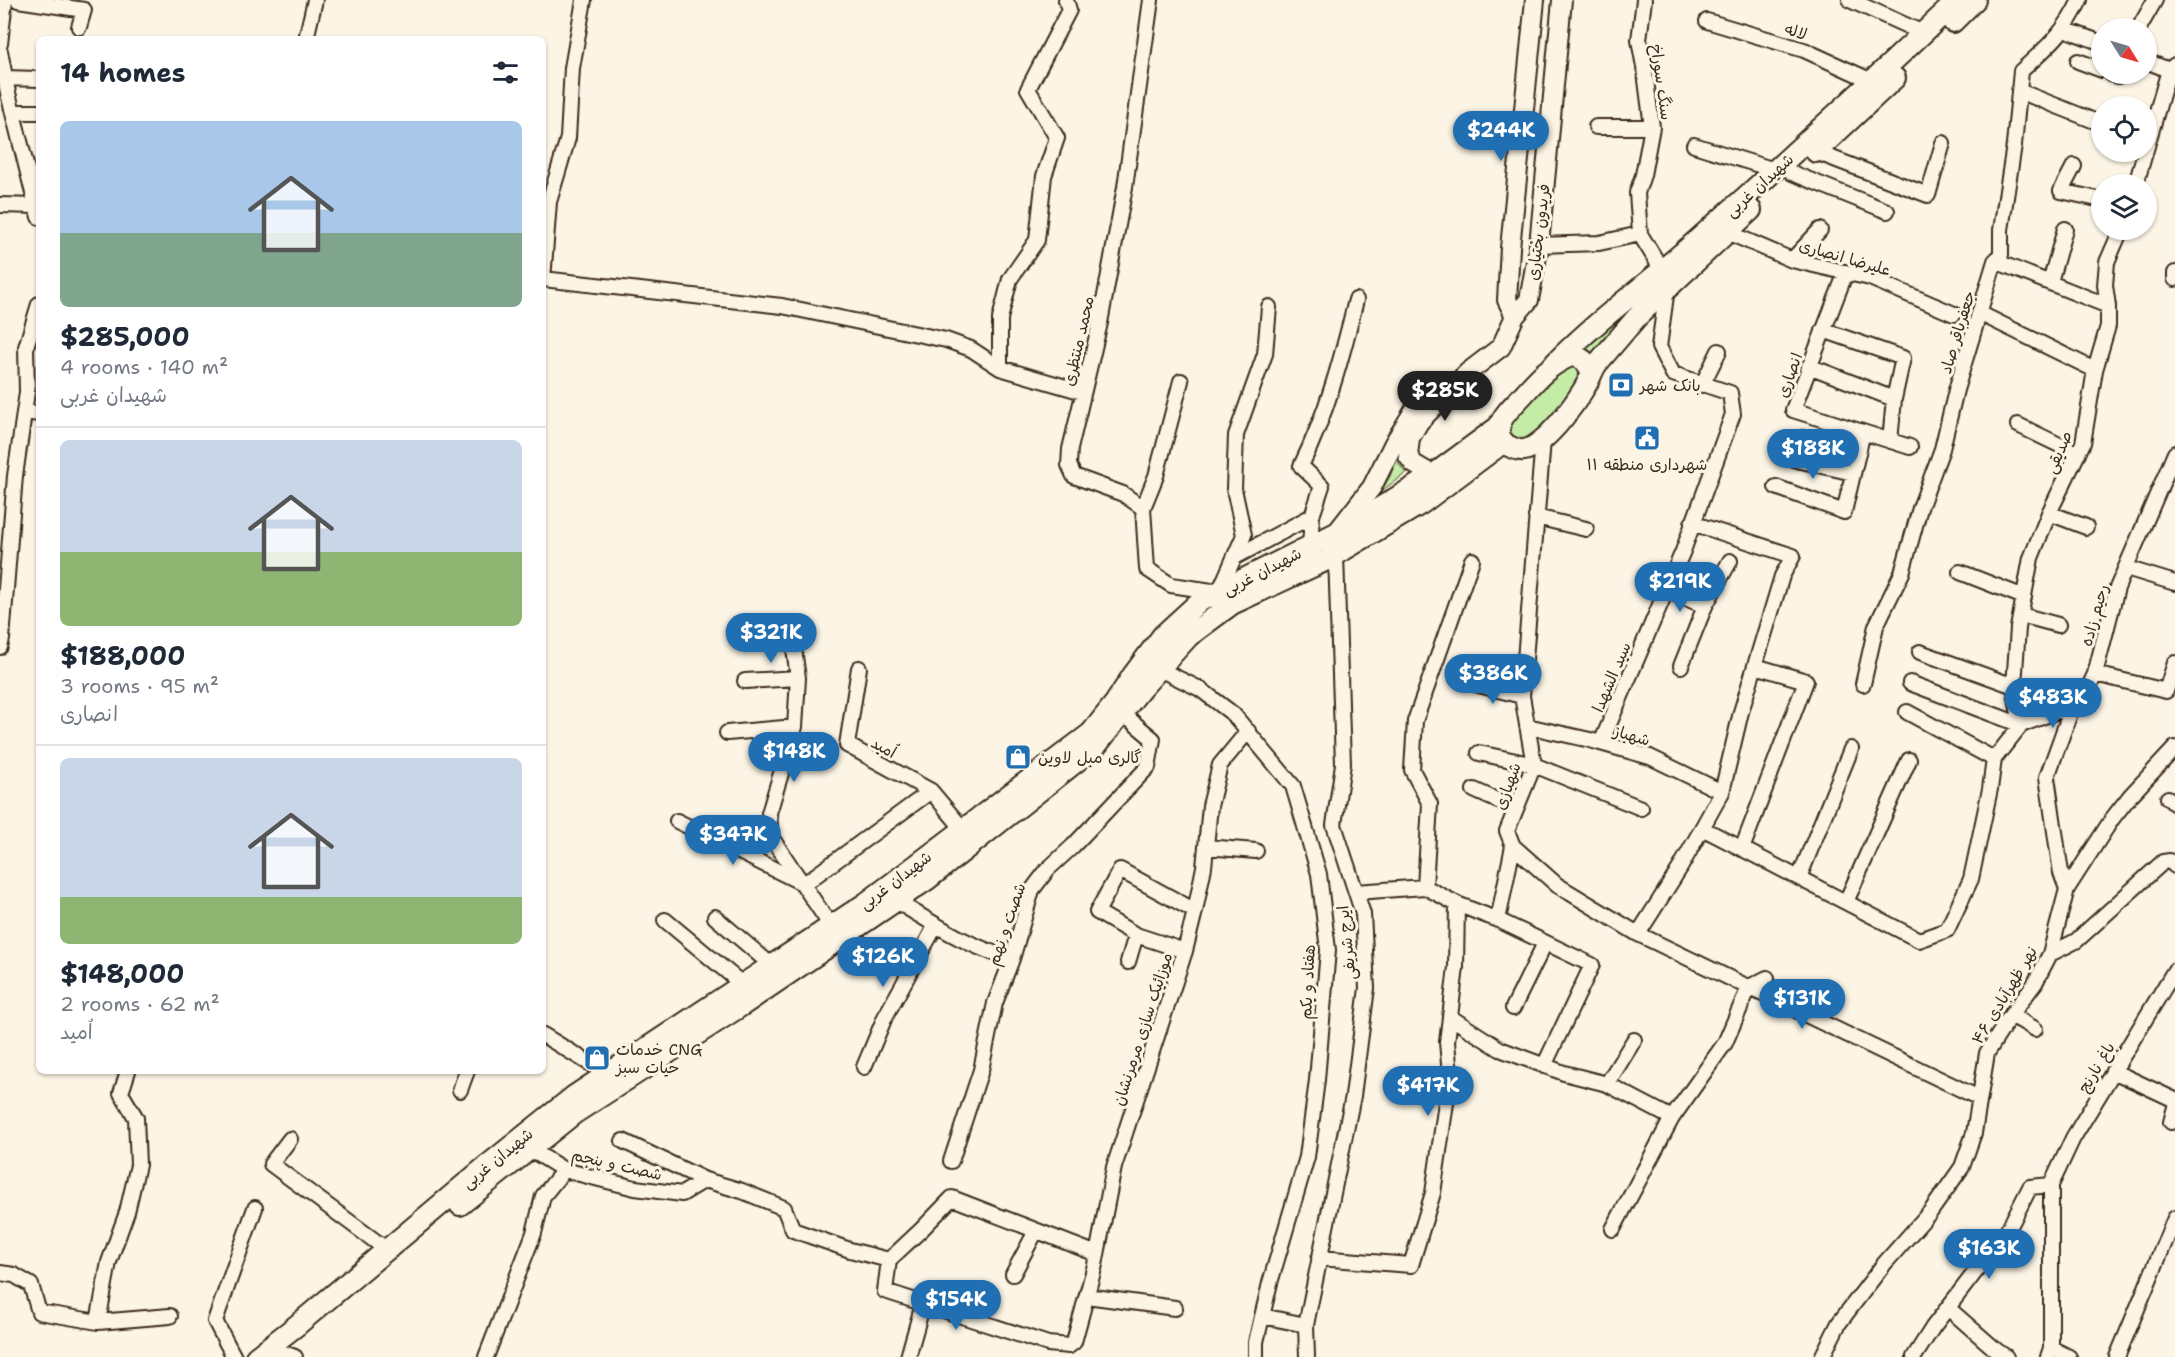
<!DOCTYPE html>
<html lang="en">
<head>
<meta charset="utf-8">
<style>
	:root { --surface:#fff; --page:#f2f2f3; --text:#1f2937; --muted:#747a83; --line:#e0e1e3; --accent:#1f6fb2 }
	body { margin:0; font-family:"Shantell Sans","Playpen Sans Arabic",sans-serif; background:var(--page); color:var(--text); height:100vh; display:flex; flex-direction:column; font-size:22px; white-space:nowrap }
	* { box-sizing:border-box; margin:0 }
	p { font-size:20px; color:var(--muted) }
	.icon { flex:none; width:33px; height:33px; fill:none; stroke:currentColor; stroke-width:2; stroke-linecap:round; stroke-linejoin:round }
	.map { position:relative; flex:1; overflow:hidden }
	.panel { position:absolute; left:36px; top:36px; width:510px; height:1038px; display:flex; flex-direction:column; background:var(--surface); border-radius:9px; box-shadow:0 2px 4px #0004 }
	.panel>* { flex:none }
	.needle { width:39px; rotate:127deg }
	.buttons { position:absolute; left:2091px; top:18px; display:grid; gap:12px }
	.buttons a { display:grid; place-items:center; width:66px; height:66px; border-radius:50%; background:var(--surface); box-shadow:0 2px 4px #0004; font-size:30px }
	.price { position:absolute; translate:-50% -51px; padding:0 14px; border-radius:21px; background:var(--accent); color:#fff; font-size:20px; line-height:39px; filter:drop-shadow(0 2px 3px #0008) }
	.price::after { content:''; position:absolute; left:50%; top:36px; width:18px; height:14px; margin-left:-9px; background:inherit; clip-path:polygon(0 0,100% 0,50% 100%) }
	.price.active { background:#222; color:#fff }
	ul { padding:0; list-style:none }
	li { display:grid; align-content:center; gap:12px; height:318px; padding:0 24px }
	li+li { border-top:2px solid var(--line) }
	li span { display:grid; place-items:center; height:186px; border-radius:9px; color:#555 }
	li>.icon { margin-inline-start:auto }
	span .icon { width:108px; height:108px; fill:#fffc; stroke-width:1 }
	li b { font-size:26px }
	h2 { display:flex; justify-content:space-between; align-items:center; height:72px; padding:0 24px; font-size:26px }
	.map>svg:first-child { display:block }
	.green { fill:#c5eca7; stroke:#808b62; stroke-width:1.5 }
	.lines { fill:none; stroke-linecap:round; stroke-linejoin:round }
	.minor-casing { stroke:#3b2a1e; stroke-width:18 }
	.tertiary-casing { stroke:#3b2a1e; stroke-width:22 }
	.secondary-casing { stroke:#3b2a1e; stroke-width:24 }
	.minor { stroke:#fcf5e5; stroke-width:14 }
	.tertiary { stroke:#fcf5e5; stroke-width:18 }
	.secondary { stroke:#fcf5e5; stroke-width:20 }
	.labels { text-anchor:middle; stroke-width:6; stroke-linejoin:round; paint-order:stroke }
	.street-label { font-size:16px; fill:#3b2a1e; stroke:#fcf5e5 }
	.poi-label { font-size:16px; fill:#3b2a1e; stroke:#fcf5e5; text-anchor:start }
</style>
</head>
<body>
<div class="map">
<svg width="2175" height="1357" viewBox="0 0 2175 1357">
	<rect width="100%" height="100%" fill="#fcf5e5"/>
	<filter id="ink" filterUnits="userSpaceOnUse"><feTurbulence type="fractalNoise" baseFrequency=".0167" numOctaves="2"/><feDisplacementMap in="SourceGraphic" scale="12" xChannelSelector="R" yChannelSelector="G"/><feConvolveMatrix kernelMatrix="1 2 1 2 8 2 1 2 1" color-interpolation-filters="sRGB"/></filter>
	<g filter="url(#ink)">
		<path class="green" d="M 1630,309 L 1594,356 L 1580,347 Z
			M 1575,366 L 1581,379 L 1577,389 L 1534,438 L 1521,442 L 1510,439 L 1507,426 L 1553,373 L 1564,367 Z
			M 1399,452 L 1399,464 L 1406,473 L 1380,492 L 1390,476 Z"/>
		<g class="lines">
			<defs>
				<path id="minor" d="M 18,0 L 84,10 L 79,27
					M 1151,0 L 1125,187 L 1100,323 L 1070,449 L 1069,465 L 1074,476 L 1123,494 L 1143,508 L 1147,569 L 1171,585 L 1219,592 L 1244,535 L 1234,489 L 1236,435 L 1265,354 L 1269,307
					M 1644,0 L 1639,40 L 1645,72 L 1652,127 L 1643,175 L 1637,193 L 1640,234 L 1662,270
					M 1850,0 L 1923,33
					M 1707,21 L 1804,50 L 1872,81
					M 2139,28 L 2155,0
					M 2064,29 L 2102,43
					M 306,39 L 315,0
					M 0,44 L 5,0
					M 0,51 L 8,93 L 39,217
					M 2078,61 L 2102,70
					M 2146,61 L 2169,70
					M 2111,74 L 2118,76 L 2119,74
					M 5,78 L 39,79
					M 2019,91 L 2102,124
					M 13,112 L 39,112
					M 1596,127 L 1652,127
					M 1694,145 L 1775,170
					M 1816,152 L 1928,195 L 1943,143
					M 2074,166 L 2061,191 L 2102,200
					M 1792,173 L 1887,211
					M 2136,184 L 2169,70 L 2175,65
					M 0,205 L 36,206
					M 1727,232 L 1792,260 L 1870,278 L 1954,314
					M 1539,245 L 1599,243 L 1640,234
					M 1792,260 L 1820,230
					M 1995,261 L 2108,306
					M 1846,272 L 1793,410 L 1910,447
					M 2175,273 L 2175,279
					M 543,279 L 782,306 L 946,340 L 971,349 L 1000,368 L 1083,392
					M 543,280 L 549,202 L 568,138 L 572,68 L 584,0
					M 2050,282 L 2065,229
					M 1981,314 L 2095,370
					M 1823,330 L 1903,358 L 1894,399 L 1890,441
					M 1809,366 L 1894,399
					M 1000,368 L 1000,319 L 1010,279 L 1037,240 L 1044,176 L 1057,138 L 1028,89 L 1069,10 L 1066,0
					M 1702,385 L 1719,351
					M 24,412 L 39,414
					M 2018,425 L 2078,454
					M 1543,440 L 1522,696 L 1534,765 L 1507,831 L 1513,846 L 1557,885 L 1638,934 L 1979,1098
					M 1780,456 L 1853,473
					M 1800,461 L 1802,438
					M 1776,487 L 1844,512 L 1863,432
					M 1143,508 L 1156,476 L 1181,381
					M 2049,513 L 2086,527
					M 1536,517 L 1586,529
					M 1310,547 L 1312,516 L 1322,486 L 1301,466 C 1327,413 1342,357 1356,300
					M 1235,557 L 1312,516
					M 1472,560 L 1415,721 L 1412,770 L 1430,804 L 1425,887 L 1457,904 L 1498,920 L 1592,965 L 1544,1066
					M 2126,568 L 2175,583
					M 1960,572 L 2024,597
					M 1666,590 L 1705,606
					M 2021,615 L 2058,625
					M 792,634 L 798,678 L 795,727 L 769,813 L 771,837 L 831,926
					M 0,647 L 2,639 L 15,476 L 27,392 L 26,347 L 39,304
					M 1920,652 L 2014,686
					M 1681,666 L 1705,606 L 1730,561
					M 859,668 L 847,745 L 931,791 L 963,829
					M 1159,669 L 1200,689 L 1233,714 L 1293,786 L 1319,874 L 1328,950 L 1317,1080 L 1307,1157 L 1270,1283 L 1256,1342 L 1256,1357
					M 2095,674 L 2166,691 L 2175,663
					M 745,681 L 798,678
					M 1471,683 L 1522,696
					M 1910,683 L 2021,725
					M 1863,684 L 1876,626 L 1902,573 L 1920,508 L 1942,449 L 1956,390 L 1995,261 L 2001,255 L 2001,230 L 2014,145 L 2021,71 C 2047,47 2065,33 2080,0
					M 1907,712 L 1994,759
					M 2021,725 L 2014,686 L 2018,628 L 2031,558 L 2049,513 L 2083,443 L 2095,370 L 2108,326 L 2108,306 L 2105,285 L 2107,262 L 2121,230
					M 1527,726 L 1590,740 L 1650,757 L 1722,792
					M 727,733 L 795,727
					M 1601,743 L 1683,551 L 1733,414 L 1730,393 L 1673,374 L 1659,347 L 1667,288
					M 789,746 L 822,755
					M 1479,753 L 1534,765 L 1641,808
					M 1474,790 L 1516,809
					M 2168,798 L 2175,804
					M 677,821 L 804,884 L 931,791
					M 1702,828 L 1919,940 L 1947,930 L 1971,879 L 1990,789 L 1994,759 L 2021,725 L 2073,705
					M 1206,847 L 1256,851
					M 1742,849 L 1806,681 L 1755,666
					M 1799,878 L 1851,749
					M 2067,889 L 2061,873 L 2047,777 L 2073,705 L 2088,689 L 2095,674 L 2117,588 L 2175,453
					M 1356,892 L 1425,887
					M 896,901 C 936,925 967,946 1012,959
					M 1846,902 L 1909,760
					M 715,917 L 771,965
					M 665,920 L 742,984
					M 1498,920 L 1513,846
					M 1638,934 L 1680,868 L 1722,792 L 1741,712 L 1782,576 L 1793,556 L 1692,523
					M 1185,951 L 1136,935 L 1097,912 L 1120,870 L 1195,911
					M 2050,954 L 2076,941 L 2163,862 L 2170,861 L 2175,866
					M 1128,962 L 1136,935
					M 1513,1008 L 1545,943
					M 2011,1015 L 2035,1029
					M 1450,1017 L 1500,1049 L 1564,1073 L 1607,1084 L 1672,1118
					M 543,1035 L 607,1074
					M 864,1067 L 885,1017 L 936,925
					M 2113,1071 L 2175,1100
					M 1607,1084 L 1634,1040
					M 460,1090 L 467,1071
					M 2171,1122 L 2175,1107
					M 290,1139 L 271,1164 L 386,1249
					M 623,1141 L 705,1180
					M 530,1149 L 564,1170 L 635,1188 L 682,1194 L 705,1180 L 742,1191 L 784,1208 L 793,1230 L 850,1250 L 889,1260
					M 951,1161 L 981,1070 L 995,1003 L 1012,959 L 1032,890 L 1048,869 L 1073,846 L 1148,767 L 1153,739 L 1122,713
					M 1613,1229 L 1672,1118 L 1725,1043 L 1749,987 L 1767,978
					M 1319,1258 L 1411,1265 L 1433,1193 L 1450,1075 L 1447,1042 L 1456,967 L 1457,904
					M 889,1260 L 885,1291 L 1048,1344 L 1069,1346 L 1074,1342 L 1095,1265 L 1114,1167 L 1185,951 L 1195,911 L 1204,867 L 1210,806 L 1220,765 L 1248,731
					M 889,1260 L 922,1229 L 952,1198 L 1097,1254
					M 0,1273 L 14,1275 L 31,1285 L 39,1312 L 98,1322 L 170,1316
					M 1013,1274 L 1036,1231
					M 1087,1296 L 1175,1308
					M 1948,1308 L 1996,1350 L 2006,1357
					M 1262,1316 L 1306,1325
					M 98,1322 L 109,1262 L 127,1212 L 138,1165 L 136,1118 L 121,1093 L 128,1071
					M 2051,1348 L 2069,1357
					M 281,1352 L 295,1357
					M 234,1357 L 215,1321 L 255,1208
					M 486,1357 L 534,1233 L 543,1196 L 564,1170
					M 908,1357 L 923,1304
					M 1307,1357 L 1306,1325 L 1353,1096 L 1367,988 L 1363,914 L 1334,825 L 1343,764 L 1336,555
					M 1822,1357 L 1839,1323 L 1884,1264 L 1931,1211 L 1962,1167 L 1974,1133 L 1987,1053 L 2011,1015 L 2035,983 L 2050,954 L 2067,889 L 2112,819 L 2130,796 L 2175,748
					M 1914,1357 L 1933,1327 L 2009,1228 L 2030,1187 L 2051,1185
					M 2048,1357 L 2051,1348 L 2051,1185 L 2073,1138 L 2175,970
					M 2117,1357 L 2175,1218"/>
				<path id="tertiary" d="M 1515,316 L 1507,300 L 1510,248 L 1535,0
					M 1433,475 L 1414,464 L 1408,456 L 1410,438 L 1419,422 L 1467,373 L 1501,347 L 1515,316 L 1529,300 L 1539,245 L 1562,0
					M 1336,533 L 1372,487 L 1394,443 L 1417,406 L 1437,389"/>
				<path id="secondary" d="M 1953,22 L 1975,0
					M 1816,152 L 1895,78
					M 1571,356 C 1583,357 1587,362 1592,373 C 1585,392 1546,447 1524,450 C 1518,451 1507,446 1503,442 C 1490,425 1511,408 1522,396 C 1537,379 1549,365 1571,356 Z
					M 1555,363 C 1599,318 1650,282 1696,241 C 1785,162 1872,82 1958,0
					M 1592,373 L 1596,365 L 1637,317 L 1751,210
					M 460,1205 L 575,1113 L 744,1004 L 928,879 L 1096,746 L 1140,690 L 1189,636 L 1232,604 L 1327,560 L 1421,504 L 1504,442
					M 256,1357 L 296,1326 L 489,1164 L 574,1096 L 866,903 L 1091,733 L 1115,703 L 1133,675 L 1163,635 L 1200,601 L 1352,525 L 1433,475 L 1498,427"/>
			</defs>
			<use href="#minor" class="minor-casing"/>
			<use href="#tertiary" class="tertiary-casing"/>
			<use href="#secondary" class="secondary-casing"/>
			<use href="#minor" class="minor"/>
			<use href="#tertiary" class="tertiary"/>
			<use href="#secondary" class="secondary"/>
		</g>
	</g>
	<defs>
		<symbol id="bank-square" viewBox="-11 -11 22 22"><rect x="-9" y="-9" width="18" height="18" rx="4" fill="#1f6fb2" stroke="#fcf5e5"/><path d="M-6-4H6V4H-6ZM0-2.3a2.3 2.3 0 1 0 0 4.6a2.3 2.3 0 1 0 0-4.6Z" fill="#fff"/></symbol>
		<symbol id="civic-square" viewBox="-11 -11 22 22"><rect x="-9" y="-9" width="18" height="18" rx="4" fill="#1f6fb2" stroke="#fcf5e5"/><path d="M-.6-6.5H3V-4.5H.6V-3L4-1V1h2V6H-6V1h2V-1L-.6-3ZM-1.2 2.5V6h2.4V2.5Z" fill="#fff"/></symbol>
		<symbol id="shop-square" viewBox="-11 -11 22 22"><rect x="-9" y="-9" width="18" height="18" rx="4" fill="#1f6fb2" stroke="#fcf5e5"/><path d="M-5-2.5h2.3a2.7 3.5 0 0 1 5.4 0H5L5.5 6h-11ZM-1.5-2.5h3a1.5 2.3 0 0 0-3 0Z" fill="#fff"/></symbol>
	</defs>
	<g fill-rule="evenodd">
		<use href="#bank-square" x="1606" y="370" width="30" height="30"/>
		<use href="#civic-square" x="1632" y="423" width="30" height="30"/>
		<use href="#shop-square" x="1003" y="742" width="30" height="30"/>
		<use href="#shop-square" x="582" y="1043" width="30" height="30"/>
	</g>
	<g class="labels">
		<g class="street-label">
			<text transform="translate(1796 31) rotate(18)" y="6">لاله</text>
			<text transform="translate(1662 82) rotate(82)" y="6">سنگ سوراخ</text>
			<text transform="translate(1759 185) rotate(-42)" y="6">شهیدان غربی</text>
			<text transform="translate(1538 232) rotate(-83)" y="6">فریدون بختیاری</text>
			<text transform="translate(1845 257) rotate(16)" y="6">علیرضا انصاری</text>
			<text transform="translate(1957 332) rotate(-73)" y="6">جعفرباقر صاد</text>
			<text transform="translate(1078 341) rotate(-77)" y="6">محمد منتظری</text>
			<text transform="translate(1789 375) rotate(-70)" y="6">انصاری</text>
			<text transform="translate(2058 452) rotate(-67)" y="6">صدیقی</text>
			<text transform="translate(1262 571) rotate(-27)" y="6">شهیدان غربی</text>
			<text transform="translate(2094 615) rotate(-74)" y="6">رحیم زاده</text>
			<text transform="translate(1611 677) rotate(-67)" y="6">سید الشهدا</text>
			<text transform="translate(1632 735) rotate(16)" y="6">شهباز</text>
			<text transform="translate(884 747) rotate(29)" y="6">اُمید</text>
			<text transform="translate(1507 786) rotate(-70)" y="6">شهبازی</text>
			<text transform="translate(895 880) rotate(-37)" y="6">شهیدان غربی</text>
			<text transform="translate(1006 924) rotate(-71)" y="6">شصت و نهم</text>
			<text transform="translate(1346 943) rotate(-96)" y="6">ایرج شریفی</text>
			<text transform="translate(1307 982) rotate(-87)" y="6">هفتاد و یکم</text>
			<text transform="translate(2004 995) rotate(-59)" y="6">نهر ظهرآبادی ۴۶</text>
			<text transform="translate(1142 1029) rotate(-72)" y="6">موزائیک سازی مرمرنشان</text>
			<text transform="translate(2096 1067) rotate(-59)" y="6">باغ نارنج</text>
			<text transform="translate(497 1158) rotate(-39)" y="6">شهیدان غربی</text>
			<text transform="translate(617 1164) rotate(13)" y="6">شصت و پنجم</text>
		</g>
		<g class="poi-label">
			<text x="1640" y="391">بانک شهر</text>
			<text x="1647" y="470" text-anchor="middle">شهرداری منطقه ۱۱</text>
			<text x="1038" y="763">گالری مبل لاوین</text>
			<text x="616" y="1055">خدمات CNG<tspan x="616" dy="18">حیات سبز</tspan></text>
		</g>
	</g>
</svg>
<div class="buttons">
<a><svg class="needle" viewBox="-14 -14 28 28"><path d="M0-13l5 13h-10z" fill="#e53935"/><path d="M0 13l5-13h-10z" fill="#747a83"/></svg></a>
<a><svg class="icon" aria-label="locate" viewBox="0 0 24 24"><circle cx="12" cy="12" r="6"/><path d="M12 2v4M12 18v4M2 12h4M18 12h4"/></svg></a>
<a><svg class="icon" aria-label="layers" viewBox="0 0 24 24"><path d="M12 4l9 5-9 5-9-5zM3 14l9 5 9-5"/></svg></a>
</div>
<b class="price" style="left:1501px;top:162px">$244K</b>
<b class="price active" style="left:1445px;top:422px">$285K</b>
<b class="price" style="left:1813px;top:480px">$188K</b>
<b class="price" style="left:1680px;top:613px">$219K</b>
<b class="price" style="left:771px;top:664px">$321K</b>
<b class="price" style="left:1493px;top:705px">$386K</b>
<b class="price" style="left:2053px;top:729px">$483K</b>
<b class="price" style="left:794px;top:783px">$148K</b>
<b class="price" style="left:733px;top:866px">$347K</b>
<b class="price" style="left:883px;top:988px">$126K</b>
<b class="price" style="left:1802px;top:1030px">$131K</b>
<b class="price" style="left:1428px;top:1117px">$417K</b>
<b class="price" style="left:1989px;top:1280px">$163K</b>
<b class="price" style="left:956px;top:1331px">$154K</b>
<section class="panel">
<h2>14 homes<svg class="icon" aria-label="filters" viewBox="0 0 24 24"><path d="M4 7h16M4 17h16"/><circle cx="9" cy="7" r="2"/><circle cx="15" cy="17" r="2"/></svg></h2>
<ul>
<li><span style="background:linear-gradient(#a9c7e8 60%,#7fa58c 0)"><svg class="icon" aria-label="home" viewBox="0 0 24 24"><path d="M3 11l9-7 9 7M6 9v11h12V9"/></svg></span><div><b>$285,000</b><p>4 rooms · 140 m²</p><p>شهیدان غربی</p></div></li>
<li><span style="background:linear-gradient(#c9d6e8 60%,#8fb573 0)"><svg class="icon" aria-label="home" viewBox="0 0 24 24"><path d="M3 11l9-7 9 7M6 9v11h12V9"/></svg></span><div><b>$188,000</b><p>3 rooms · 95 m²</p><p>انصاری</p></div></li>
<li><span style="background:linear-gradient(#c9d6e8 75%,#8fb573 0)"><svg class="icon" aria-label="home" viewBox="0 0 24 24"><path d="M3 11l9-7 9 7M6 9v11h12V9"/></svg></span><div><b>$148,000</b><p>2 rooms · 62 m²</p><p>اُمید</p></div></li>
</ul>
</section>
</div>
</body>
</html>
